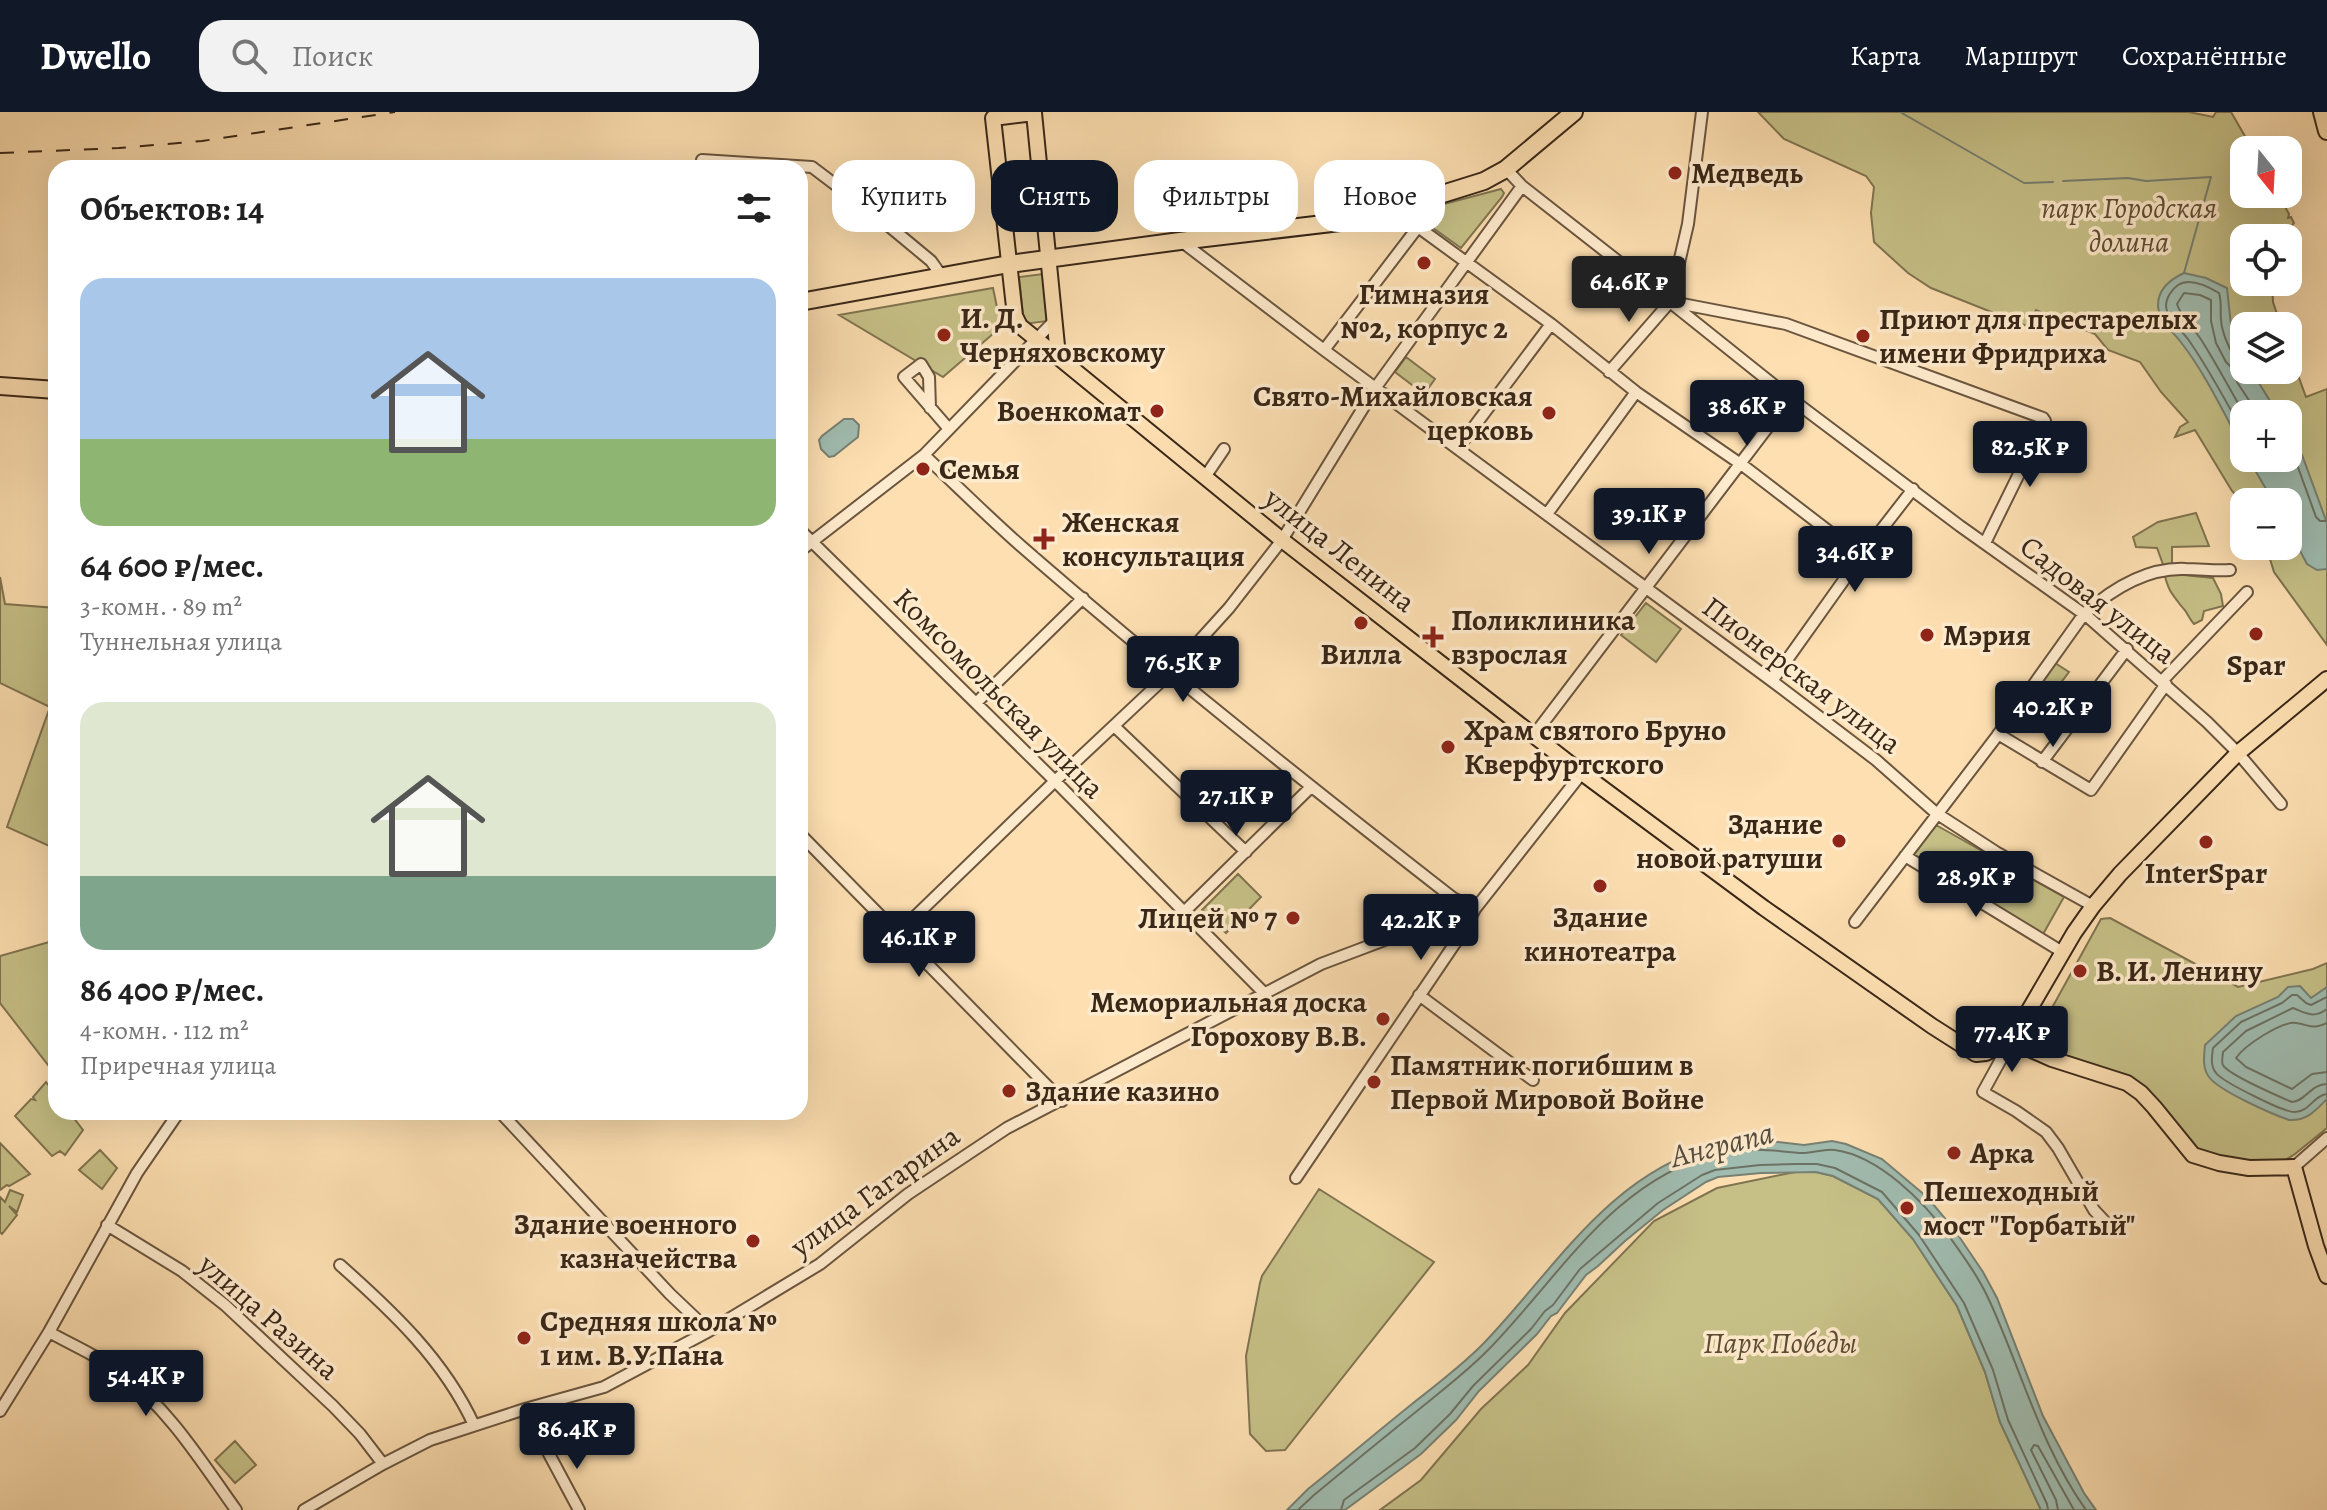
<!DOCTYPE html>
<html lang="ru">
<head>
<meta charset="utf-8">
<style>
	:root { --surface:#fff; --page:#f2f2f2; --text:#222; --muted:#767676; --accent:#111827 }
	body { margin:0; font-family:Alegreya,serif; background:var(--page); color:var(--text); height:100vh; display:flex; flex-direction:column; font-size:30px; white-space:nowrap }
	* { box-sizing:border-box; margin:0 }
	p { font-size:26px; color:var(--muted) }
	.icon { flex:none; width:44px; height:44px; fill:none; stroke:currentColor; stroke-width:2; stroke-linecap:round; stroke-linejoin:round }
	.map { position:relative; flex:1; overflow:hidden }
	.sheet { position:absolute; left:48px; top:48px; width:760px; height:960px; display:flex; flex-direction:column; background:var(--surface); border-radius:24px; box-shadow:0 8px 32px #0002 }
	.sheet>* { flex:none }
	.banner { position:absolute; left:832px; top:48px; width:760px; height:72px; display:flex; gap:16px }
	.needle { width:52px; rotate:162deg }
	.tools { position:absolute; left:2230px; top:24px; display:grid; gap:16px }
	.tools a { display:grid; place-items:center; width:72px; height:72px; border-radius:16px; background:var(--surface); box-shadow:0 8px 32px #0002; font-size:40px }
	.price { position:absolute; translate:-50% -68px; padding:0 18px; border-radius:8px; background:var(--accent); color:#fff; font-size:26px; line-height:52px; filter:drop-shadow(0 2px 4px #0008) }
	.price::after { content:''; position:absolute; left:50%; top:48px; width:24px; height:18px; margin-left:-12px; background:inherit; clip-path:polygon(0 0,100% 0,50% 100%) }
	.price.active { background:#222; color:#fff }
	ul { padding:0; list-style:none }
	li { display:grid; align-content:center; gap:16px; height:424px; padding:0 32px }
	li span { display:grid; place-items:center; height:248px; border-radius:24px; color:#555 }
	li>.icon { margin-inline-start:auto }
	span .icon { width:144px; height:144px; fill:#fffc; stroke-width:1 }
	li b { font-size:34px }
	h2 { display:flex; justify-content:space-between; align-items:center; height:96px; padding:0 32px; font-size:34px }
	.pill { padding:0 28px; border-radius:24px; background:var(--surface); box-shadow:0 8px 32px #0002; font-size:28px; line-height:72px }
	.pill.active { background:var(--accent); color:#fff }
	header { display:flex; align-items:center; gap:48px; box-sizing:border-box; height:112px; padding:0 40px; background:var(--accent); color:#fff }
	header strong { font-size:38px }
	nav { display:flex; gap:44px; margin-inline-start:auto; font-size:28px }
	.search { width:560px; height:72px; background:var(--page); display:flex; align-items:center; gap:20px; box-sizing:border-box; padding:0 28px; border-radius:24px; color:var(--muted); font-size:30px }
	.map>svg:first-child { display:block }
	.green { fill:#c6c087; stroke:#807450; stroke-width:2; fill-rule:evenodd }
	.water { fill:#a0bcb0; stroke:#778073; stroke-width:2 }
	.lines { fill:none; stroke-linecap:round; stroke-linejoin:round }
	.shore { stroke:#6c7264; stroke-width:2 }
	.stream { stroke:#778073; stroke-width:2 }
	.minor-casing { stroke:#6a553e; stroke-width:14 }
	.major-casing { stroke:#392718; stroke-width:18 }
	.highway-casing { stroke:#392718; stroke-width:20 }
	.minor { stroke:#feeacc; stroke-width:10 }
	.major { stroke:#fddfb1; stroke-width:14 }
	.highway { stroke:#fddfb1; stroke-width:16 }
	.rail { stroke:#392718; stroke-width:2; stroke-dasharray:14 14; stroke-linecap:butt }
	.poi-dot { fill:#8f2418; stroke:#feeacc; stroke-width:3 }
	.labels { text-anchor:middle; stroke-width:7; stroke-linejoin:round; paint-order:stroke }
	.poi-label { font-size:30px; font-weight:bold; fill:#392718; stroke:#feeacc; text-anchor:start }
	.park-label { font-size:30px; font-style:italic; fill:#5c4d34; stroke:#feeacc }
	.street-label { font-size:30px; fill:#392718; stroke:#feeacc }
	.water-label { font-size:32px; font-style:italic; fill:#534c3e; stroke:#feeacc }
</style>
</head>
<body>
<header>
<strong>Dwello</strong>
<div class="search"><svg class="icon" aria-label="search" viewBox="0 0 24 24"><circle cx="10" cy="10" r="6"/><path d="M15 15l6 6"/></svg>Поиск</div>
<nav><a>Карта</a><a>Маршрут</a><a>Сохранённые</a></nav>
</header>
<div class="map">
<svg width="2327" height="1398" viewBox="0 0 2327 1398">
	<rect width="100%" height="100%" fill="#fddfb1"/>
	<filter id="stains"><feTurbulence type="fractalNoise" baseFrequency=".0025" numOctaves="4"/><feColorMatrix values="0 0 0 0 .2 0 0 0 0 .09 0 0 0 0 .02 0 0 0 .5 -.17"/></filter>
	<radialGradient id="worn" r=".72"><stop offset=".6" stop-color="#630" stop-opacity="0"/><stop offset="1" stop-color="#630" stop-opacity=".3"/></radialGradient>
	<path class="green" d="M 1758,0 L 2189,0 L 2213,5 L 2216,0 L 2231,0 L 2253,38 L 2244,38 L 2244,82 L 2278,82 L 2289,102 L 2288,106 L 2291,105 L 2294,111 L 2282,126 L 2244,126 L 2244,170 L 2272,170 L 2273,190 L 2281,214 L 2244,214 L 2244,258 L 2288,258 L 2288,236 L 2306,285 L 2327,277 L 2327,533 L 2274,460 L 2266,434 L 2288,434 L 2288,390 L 2244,392 L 2232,379 L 2195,318 L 2175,325 L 2180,315 L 2188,310 L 2161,280 L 2140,250 L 2108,238 L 2095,222 L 2036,198 L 2029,215 L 1931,176 L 1908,161 L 1874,130 L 1871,101 L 1874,75 L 1866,64 L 1784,27 ZM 2244,302 L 2288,302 L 2288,346 L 2244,346 Z
		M 1501,77 L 1504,81 L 1502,85 L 1461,136 L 1419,106 L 1425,97 Z
		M 1043,162 L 1048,209 L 1024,212 L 1019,165 Z
		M 993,176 L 1001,215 L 943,265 L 839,203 Z
		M 1406,245 L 1435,267 L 1424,282 L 1395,260 Z
		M 2196,401 L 2209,434 L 2172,435 L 2172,453 L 2164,455 L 2157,436 L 2136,435 L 2133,425 L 2158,410 Z
		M 2164,461 L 2213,466 L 2221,482 L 2223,494 L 2204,499 L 2202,508 L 2194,512 C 2189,507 2188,501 2183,496 C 2171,481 2169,480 2164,461 Z
		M 0,465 L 5,492 L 56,496 L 56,737 L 7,715 L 50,595 L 0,571 Z
		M 1646,491 L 1681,517 L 1656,550 L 1621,523 Z
		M 2052,549 L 2069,560 L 2053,581 L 2037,570 Z
		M 1936,713 L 2064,785 L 2042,824 L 1912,744 Z
		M 1238,762 L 1261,785 L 1226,821 L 1202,798 Z
		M 2110,806 L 2238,875 L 2313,857 L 2327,851 L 2327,1016 L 2295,1042 L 2284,1049 L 2264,1052 L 2200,1041 L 2111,959 L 2039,934 L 2037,923 L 2101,807 Z
		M 56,828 L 56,939 L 48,953 L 0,891 L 0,844 Z
		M 46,970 L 56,983 L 56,1000 L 69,1000 L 83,1018 L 65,1043 L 60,1039 L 52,1044 L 15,1004 L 31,987 L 35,988 L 33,985 Z
		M 0,1031 L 30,1062 L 9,1074 L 7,1073 L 0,1078 Z
		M 100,1038 L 117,1056 L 102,1077 L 79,1058 Z
		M 1795,1060 L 1816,1060 L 1833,1064 L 1878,1087 L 1913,1127 L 1957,1194 L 1985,1260 L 2000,1310 L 2041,1398 L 1380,1398 L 1421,1368 L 1481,1297 L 1528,1253 L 1565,1201 L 1654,1109 L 1717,1076 Z
		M 1319,1077 L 1434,1150 L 1285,1338 L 1266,1339 L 1250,1322 L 1246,1244 L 1260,1171 L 1262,1164 Z
		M 10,1078 L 23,1083 L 17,1100 L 9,1094 L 17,1103 L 2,1122 L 0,1120 L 0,1085 L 5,1090 Z
		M 235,1329 L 256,1353 L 235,1371 L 215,1348 Z"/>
	<path class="water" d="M 2184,161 L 2206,166 L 2227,176 L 2232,223 L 2244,247 L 2244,258 L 2251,258 L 2278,302 L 2244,302 L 2244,338 C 2224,302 2206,262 2180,229 C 2172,219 2158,207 2158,193 C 2158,176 2171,167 2184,161 Z
		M 844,307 L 853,307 L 859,313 L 858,325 L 834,344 L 829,345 L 821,337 L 819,328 L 822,324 Z
		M 2288,319 L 2302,343 L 2327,411 L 2327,457 L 2317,458 L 2307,452 L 2288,416 L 2288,390 L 2273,389 L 2248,346 L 2288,346 Z
		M 2300,874 L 2311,886 L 2327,875 L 2327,987 C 2315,999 2307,1009 2289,1008 C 2272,1002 2219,979 2209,965 C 2202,956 2204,944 2205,933 L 2236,904 L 2278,885 L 2288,875 Z
		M 1768,1029 L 1804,1033 L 1832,1029 L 1846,1032 L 1882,1047 L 1927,1085 L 1954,1117 L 1983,1160 L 1997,1186 L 2043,1304 L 2084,1381 L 2096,1398 L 2041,1398 L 2000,1310 L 1985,1260 L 1957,1194 L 1913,1127 L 1878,1087 L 1833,1064 L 1816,1060 L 1761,1061 L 1718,1065 L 1706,1070 L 1663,1098 L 1625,1129 L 1598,1154 L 1586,1163 L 1557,1201 L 1551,1204 L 1537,1222 L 1479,1279 L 1456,1308 L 1421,1342 L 1345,1398 L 1287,1398 L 1308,1377 C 1343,1349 1377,1320 1412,1292 C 1436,1273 1460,1255 1482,1233 C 1552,1161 1609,1061 1714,1034 C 1731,1030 1751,1030 1768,1029 Z"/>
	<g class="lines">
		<path class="shore" d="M 2244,249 L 2234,245 C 2228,233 2222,221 2221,208 C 2220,198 2222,190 2219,181 C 2209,175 2190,165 2178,173 C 2172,177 2166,186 2166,194 C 2167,208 2183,219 2190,230 C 2210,259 2227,291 2244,322
			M 2244,302 C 2230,277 2217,253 2202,229 C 2194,216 2181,206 2177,192 L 2184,181 L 2200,183 L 2211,188 L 2211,209 L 2216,231 L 2226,250 L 2234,258 L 2237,270 L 2258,302
			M 2288,335 L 2295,347 L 2316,405 L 2320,409 L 2327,409
			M 2327,885 L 2311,893 L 2306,891 L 2297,883 L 2292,883 L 2282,891 L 2241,910 L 2213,936 C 2212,944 2210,954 2216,961 C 2223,970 2285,1001 2295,1000 C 2309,1000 2314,983 2327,982
			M 2327,897 C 2313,907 2306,901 2293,896 L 2246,919 L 2223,940 C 2223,943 2221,950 2223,953 C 2227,962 2280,985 2292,990 C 2306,989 2311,972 2327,972
			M 2327,911 C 2312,918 2310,913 2296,911 C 2281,909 2244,934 2236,946 L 2246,955 L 2292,977 L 2312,962 L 2327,960
			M 1298,1398 L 1314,1383 C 1348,1355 1382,1327 1417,1299 C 1440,1280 1464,1262 1486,1240 C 1557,1169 1611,1069 1716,1042 C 1743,1035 1772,1038 1800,1041 C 1812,1042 1824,1036 1835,1038 C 1879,1044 1924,1090 1949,1124 C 1964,1145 1980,1167 1990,1190 C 2022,1260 2041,1335 2086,1398
			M 1341,1398 L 1344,1388 L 1415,1336 L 1450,1302 L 1473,1274 L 1531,1217 L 1545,1199 L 1553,1193 L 1580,1157 L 1658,1091 L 1702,1063 L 1715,1058 L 1760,1053 L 1795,1052 L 1817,1052 L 1835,1056 L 1882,1080 L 1919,1123 L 1964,1191 L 1993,1258 L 2008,1308 L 2047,1392 L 2048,1398
			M 2058,1398 L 2056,1388 L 2031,1338 L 2034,1333 L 2038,1334 L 2074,1398"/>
		<path class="stream" d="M 1900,0 L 2024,71 L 2053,70
			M 2063,69 L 2128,66 L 2146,69 L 2211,65 L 2184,161"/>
		<defs>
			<path id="minor" d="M 702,48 L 812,55 L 878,105 L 931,149 L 941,163
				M 1506,57 L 1522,74 L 1670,190 L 1790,286 L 1960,414 L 2088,505 L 2207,610 L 2238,641 L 2281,692
				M 1399,96 L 1402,102 L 1418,115 L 1551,212 L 1636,280 L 1745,355 L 1861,444
				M 1181,129 L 1324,238 L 1772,569 L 1876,648 L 1936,701 L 1996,740 L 2093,794
				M 1672,190 L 1786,212 L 2043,306 L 2045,309 L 1985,431
				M 1324,238 L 1418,115
				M 1609,260 L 1670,190 L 1688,112 L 1702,0
				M 930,296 L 929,265 L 921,252 L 904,265 L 949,317
				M 1458,336 L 1551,212
				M 924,343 C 956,373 988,405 1021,434 C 1161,556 1307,672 1453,786 L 1475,797
				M 1205,365 L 1224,337
				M 1547,402 L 1636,280
				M 800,418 L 1055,669 L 1264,881
				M 800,439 L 924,343 L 1055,208
				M 1772,569 L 1861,444 L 1913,377
				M 2162,569 L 2247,480
				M 976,591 L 1083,486
				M 1114,614 L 1246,740
				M 1998,622 L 2091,678 L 2166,572
				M 1534,623 L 1790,286
				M 2042,650 L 2127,537
				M 800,722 L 1062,989
				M 1905,744 L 2064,841
				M 1184,800 L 1311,675
				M 1855,810 L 1997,624 L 2084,502 C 2112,477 2147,455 2186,457 C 2201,457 2215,459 2230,458
				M 898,821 L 1055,669 L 1171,560 L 1229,496 L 1282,428 L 1376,275 L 1522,74
				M 1419,883 L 1533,968
				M 2011,929 L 1983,980 L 2016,999 L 2046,1020 L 2058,1036 L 2094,1098 L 2108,1113
				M 500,1000 L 670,1182 L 709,1219
				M 2294,1055 L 2327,1026
				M 1296,1066 L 1464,818 L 1475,797 L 1582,661
				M 107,1113 L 182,1159 L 225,1193 L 333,1294 L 360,1322 L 383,1352
				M 340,1153 C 393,1200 444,1248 474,1313
				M 49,1220 C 72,1233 98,1244 120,1260 C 169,1297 201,1349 236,1398
				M 525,1297 L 579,1398
				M 0,1299 L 49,1220 L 137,1061 L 179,1000
				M 304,1398 L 383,1352 L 430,1328 L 525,1297 L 604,1275 L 709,1219 L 820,1152 L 908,1082 L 1007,1016 L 1321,852 L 1427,812 L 1475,797"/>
			<path id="major" d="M 1058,244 L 1034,1 L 993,6 L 1015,204 L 1020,214 L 1282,428 L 1582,661 L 1764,796 L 1932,914 L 1976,942 L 1986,941 L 2011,929 L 2074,821 L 2093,794 L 2120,762 L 2238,641 L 2327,567
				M 2011,929 L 2052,947 L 2127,971 L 2141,981 L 2154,995 L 2193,1043 L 2219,1051 L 2249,1056 L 2294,1055 L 2316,1134 L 2327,1164"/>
			<path id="highway" d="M 2322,0 L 2327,19
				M 800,190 L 1009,152 L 1180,129 L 1340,110 L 1369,105 L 1484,69 L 1506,57 L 1574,0
				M 0,274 L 56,278"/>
		</defs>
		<use href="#minor" class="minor-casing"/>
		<use href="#major" class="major-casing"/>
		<use href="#highway" class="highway-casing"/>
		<use href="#minor" class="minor"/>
		<use href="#major" class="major"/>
		<use href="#highway" class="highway"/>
		<path class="rail" d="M 0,41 L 119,36 L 202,29 L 395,0"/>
	</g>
	<g class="poi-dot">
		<circle cx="1675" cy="61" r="8"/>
		<circle cx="1424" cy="151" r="8"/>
		<circle cx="944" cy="223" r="8"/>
		<circle cx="1863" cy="224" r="8"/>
		<circle cx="1157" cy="299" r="8"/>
		<circle cx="1549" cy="301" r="8"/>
		<circle cx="923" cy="357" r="8"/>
		<path d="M1040 415h8v8h8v8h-8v8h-8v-8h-8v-8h8z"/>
		<circle cx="1361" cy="511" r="8"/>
		<circle cx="2256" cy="522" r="8"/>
		<circle cx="1927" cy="523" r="8"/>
		<path d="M1429 513h8v8h8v8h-8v8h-8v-8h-8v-8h8z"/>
		<circle cx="1448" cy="635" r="8"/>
		<circle cx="1839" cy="729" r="8"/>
		<circle cx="2206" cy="730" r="8"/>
		<circle cx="1600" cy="774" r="8"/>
		<circle cx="1293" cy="806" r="8"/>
		<circle cx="2080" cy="859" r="8"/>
		<circle cx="1383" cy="907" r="8"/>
		<circle cx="1374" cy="970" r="8"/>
		<circle cx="1009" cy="979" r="8"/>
		<circle cx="1954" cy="1041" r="8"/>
		<circle cx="1907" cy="1096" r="8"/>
		<circle cx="753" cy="1129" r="8"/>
		<circle cx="524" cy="1226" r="8"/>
	</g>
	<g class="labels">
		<g class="poi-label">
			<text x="1691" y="71">Медведь</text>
			<text x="1424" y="192" text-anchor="middle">Гимназия<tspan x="1424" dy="34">№2, корпус 2</tspan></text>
			<text x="960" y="216">И. Д.<tspan x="960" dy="34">Черняховскому</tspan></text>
			<text x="1879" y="217">Приют для престарелых<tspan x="1879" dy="34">имени Фридриха</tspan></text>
			<text x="1533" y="294" text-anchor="end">Свято-Михайловская<tspan x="1533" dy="34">церковь</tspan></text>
			<text x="1141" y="309" text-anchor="end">Военкомат</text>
			<text x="939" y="367">Семья</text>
			<text x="1062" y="420">Женская<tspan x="1062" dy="34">консультация</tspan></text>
			<text x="1451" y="518">Поликлиника<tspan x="1451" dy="34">взрослая</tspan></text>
			<text x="1943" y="533">Мэрия</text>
			<text x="1361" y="552" text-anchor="middle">Вилла</text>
			<text x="2256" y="563" text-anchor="middle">Spar</text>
			<text x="1464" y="628">Храм святого Бруно<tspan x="1464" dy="34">Кверфуртского</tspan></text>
			<text x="1823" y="722" text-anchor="end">Здание<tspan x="1823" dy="34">новой ратуши</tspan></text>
			<text x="2206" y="771" text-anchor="middle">InterSpar</text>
			<text x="1600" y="815" text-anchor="middle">Здание<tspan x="1600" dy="34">кинотеатра</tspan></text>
			<text x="1277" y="816" text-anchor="end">Лицей № 7</text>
			<text x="2096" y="869">В. И. Ленину</text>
			<text x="1367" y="900" text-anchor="end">Мемориальная доска<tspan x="1367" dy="34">Горохову В.В.</tspan></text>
			<text x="1390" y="963">Памятник погибшим в<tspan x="1390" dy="34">Первой Мировой Войне</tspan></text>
			<text x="1025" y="989">Здание казино</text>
			<text x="1970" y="1051">Арка</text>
			<text x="1923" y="1089">Пешеходный<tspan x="1923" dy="34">мост "Горбатый"</tspan></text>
			<text x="737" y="1122" text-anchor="end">Здание военного<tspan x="737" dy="34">казначейства</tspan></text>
			<text x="540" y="1219">Средняя школа №<tspan x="540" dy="34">1 им. В.У.Пана</tspan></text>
		</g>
		<g class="park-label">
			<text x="2129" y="106">парк Городская<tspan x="2129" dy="34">долина</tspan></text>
			<text x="1780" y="1241">Парк Победы</text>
		</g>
		<g class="street-label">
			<text transform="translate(1340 438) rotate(38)" y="10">улица Ленина</text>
			<text transform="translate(2098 488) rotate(38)" y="10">Садовая улица</text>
			<text transform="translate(1802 563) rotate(37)" y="10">Пионерская улица</text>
			<text transform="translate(999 581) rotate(45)" y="10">Комсомольская улица</text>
			<text transform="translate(875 1079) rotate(-36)" y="10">улица Гагарина</text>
			<text transform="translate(269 1205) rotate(41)" y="10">улица Разина</text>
		</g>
		<g class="water-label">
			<text transform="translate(1722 1032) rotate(-14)" y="11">Анграпа</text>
		</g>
	</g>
	<rect width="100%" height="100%" filter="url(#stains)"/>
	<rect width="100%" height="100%" fill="url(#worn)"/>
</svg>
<div class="tools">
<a><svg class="needle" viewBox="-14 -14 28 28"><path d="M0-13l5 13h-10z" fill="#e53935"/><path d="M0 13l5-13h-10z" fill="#767676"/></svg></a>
<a><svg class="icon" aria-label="locate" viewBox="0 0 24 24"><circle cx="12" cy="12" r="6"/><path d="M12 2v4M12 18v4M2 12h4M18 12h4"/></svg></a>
<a><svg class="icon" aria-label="layers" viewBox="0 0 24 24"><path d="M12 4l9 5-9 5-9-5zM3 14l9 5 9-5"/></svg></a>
<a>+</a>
<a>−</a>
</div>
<b class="price active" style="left:1629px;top:212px">64.6K ₽</b>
<b class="price" style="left:1747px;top:336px">38.6K ₽</b>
<b class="price" style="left:2030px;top:377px">82.5K ₽</b>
<b class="price" style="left:1649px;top:444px">39.1K ₽</b>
<b class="price" style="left:1855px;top:482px">34.6K ₽</b>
<b class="price" style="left:1183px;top:592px">76.5K ₽</b>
<b class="price" style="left:2053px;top:637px">40.2K ₽</b>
<b class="price" style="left:1236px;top:726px">27.1K ₽</b>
<b class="price" style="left:1976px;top:807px">28.9K ₽</b>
<b class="price" style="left:1421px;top:850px">42.2K ₽</b>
<b class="price" style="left:919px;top:867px">46.1K ₽</b>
<b class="price" style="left:2012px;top:962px">77.4K ₽</b>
<b class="price" style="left:146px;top:1306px">54.4K ₽</b>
<b class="price" style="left:577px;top:1359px">86.4K ₽</b>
<div class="banner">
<a class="pill">Купить</a>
<a class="pill active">Снять</a>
<a class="pill">Фильтры</a>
<a class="pill">Новое</a>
</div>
<section class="sheet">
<h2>Объектов: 14<svg class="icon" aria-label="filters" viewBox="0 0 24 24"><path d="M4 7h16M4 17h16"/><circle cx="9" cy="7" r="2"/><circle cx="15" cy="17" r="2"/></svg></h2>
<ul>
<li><span style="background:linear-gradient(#a9c7e8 65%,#8fb573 0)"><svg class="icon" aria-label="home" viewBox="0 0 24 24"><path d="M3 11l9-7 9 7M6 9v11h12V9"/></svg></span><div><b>64 600 ₽/мес.</b><p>3-комн. · 89 m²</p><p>Туннельная улица</p></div></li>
<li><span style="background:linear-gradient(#dfe7d0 70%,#7fa58c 0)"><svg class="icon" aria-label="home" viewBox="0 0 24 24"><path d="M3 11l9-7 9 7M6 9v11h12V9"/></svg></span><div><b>86 400 ₽/мес.</b><p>4-комн. · 112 m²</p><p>Приречная улица</p></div></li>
</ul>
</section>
</div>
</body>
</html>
